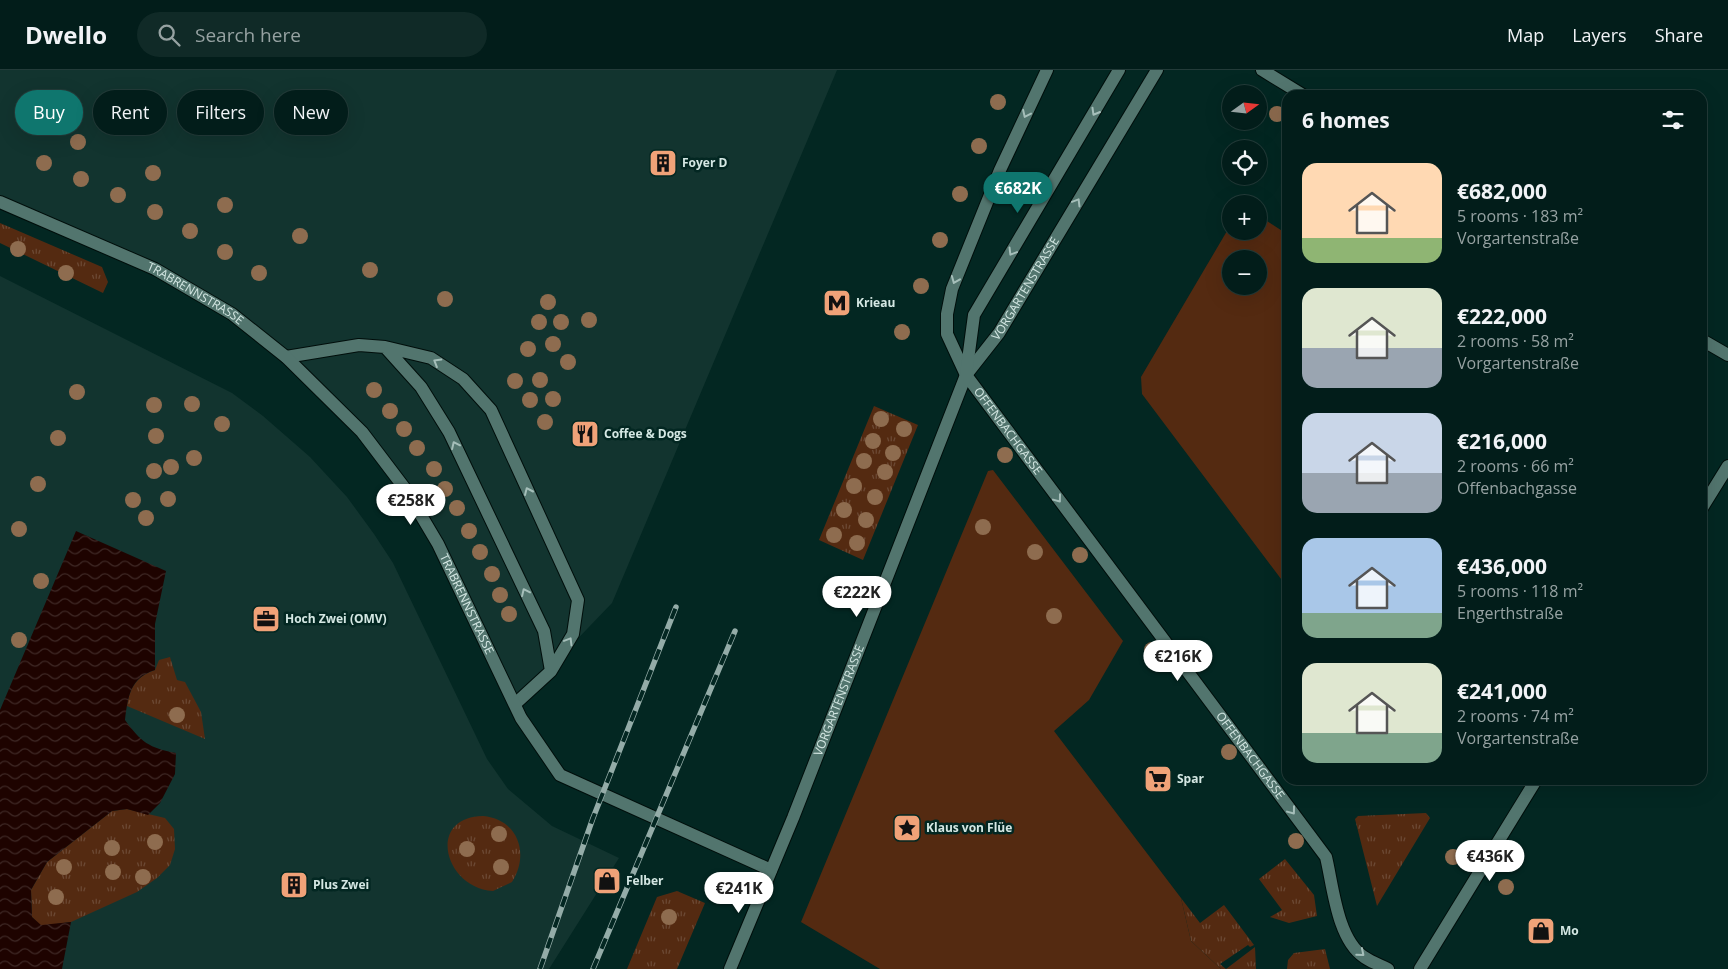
<!DOCTYPE html>
<html lang="en">
<head>
<meta charset="utf-8">
<style>
	:root { --surface:#021d1a; --page:#102a27; --text:#f1f3f6; --muted:#96a2a2; --line:#233b39; --accent:#0f766e }
	body { margin:0; font-family:"Open Sans",sans-serif; background:var(--page); color:var(--text); height:100vh; display:flex; flex-direction:column; font-size:19px; white-space:nowrap }
	* { box-sizing:border-box; margin:0 }
	p { font-size:16px; color:var(--muted) }
	.icon { flex:none; width:28px; height:28px; fill:none; stroke:currentColor; stroke-width:2; stroke-linecap:round; stroke-linejoin:round }
	.map { position:relative; flex:1; overflow:hidden }
	.side { position:absolute; left:1282px; top:20px; width:425px; height:695px; display:flex; flex-direction:column; background:var(--surface); border-radius:15px; box-shadow:0 5px 20px #0002,0 0 0 1px var(--line) }
	.side>* { flex:none }
	.hud { position:absolute; left:15px; top:20px; width:475px; height:45px; display:flex; gap:10px }
	.needle { width:32px; rotate:75deg }
	.tools { position:absolute; left:1222px; top:15px; display:grid; gap:10px }
	.tools a { display:grid; place-items:center; width:45px; height:45px; border-radius:50%; background:var(--surface); box-shadow:0 5px 20px #0002,0 0 0 1px var(--line); font-size:25px }
	.price { position:absolute; translate:-50% -42px; padding:0 11px; border-radius:18px; background:#fff; color:#222; font-size:16px; line-height:32px; filter:drop-shadow(0 1px 2px #0008) }
	.price::after { content:''; position:absolute; left:50%; top:30px; width:15px; height:11px; margin-left:-8px; background:inherit; clip-path:polygon(0 0,100% 0,50% 100%) }
	.price.selected { background:var(--accent); color:#fff }
	ul { padding:0; list-style:none }
	li { display:flex; align-items:center; gap:15px; height:125px; padding:0 20px }
	li span { display:grid; place-items:center; flex:none; width:140px; height:100px; border-radius:15px; color:#555 }
	li>.icon { margin-inline-start:auto }
	span .icon { width:60px; height:60px; fill:#fffc; stroke-width:1 }
	li b { font-size:21px }
	h2 { display:flex; justify-content:space-between; align-items:center; height:60px; padding:0 20px; font-size:21px }
	.pill { padding:0 18px; border-radius:22px; background:var(--surface); box-shadow:0 5px 20px #0002,0 0 0 1px var(--line); font-size:18px; line-height:45px }
	.pill.selected { background:var(--accent); color:#fff }
	header { display:flex; align-items:center; gap:30px; box-sizing:border-box; height:70px; padding:0 25px; background:var(--surface); border-bottom:1px solid var(--line) }
	header strong { font-size:24px }
	nav { display:flex; gap:28px; margin-inline-start:auto; font-size:18px }
	.search { width:350px; height:45px; background:var(--page); display:flex; align-items:center; gap:12px; box-sizing:border-box; padding:0 18px; border-radius:28px; color:var(--muted); font-size:19px }
	.map>svg:first-child { display:block }
	.built { fill:#12342f }
	.grass { fill:url(#grass-tufts) }
	.park { fill:#542a11; fill-rule:evenodd }
	.water { fill:url(#water-waves) }
	.lines { fill:none; stroke-linecap:round; stroke-linejoin:round }
	.lane-casing { stroke:#000e0b; stroke-width:14 }
	.street-casing { stroke:#000e0b; stroke-width:14 }
	.lane { stroke:#52756e; stroke-width:12 }
	.street { stroke:#52756e; stroke-width:12 }
	.rail-casing { stroke:#94aca8; stroke-width:5.5 }
	.rail { stroke:#032722; stroke-width:4; stroke-dasharray:11; stroke-linecap:butt }
	.tree { fill:#8e6c4f }
	.oneway { stroke:#a6bfba }
	.labels { text-anchor:middle; stroke-width:5; stroke-linejoin:round; paint-order:stroke }
	.poi-label { font-size:12px; font-weight:bold; fill:#d4e7e3; stroke:#032722; text-anchor:start }
	.street-label { font-size:12px; fill:#d4e7e3; stroke:#032722 }
</style>
</head>
<body>
<header>
<strong>Dwello</strong>
<div class="search"><svg class="icon" aria-label="search" viewBox="0 0 24 24"><circle cx="10" cy="10" r="6"/><path d="M15 15l6 6"/></svg>Search here</div>
<nav><a>Map</a><a>Layers</a><a>Share</a></nav>
</header>
<div class="map">
<svg width="1728" height="899" viewBox="0 0 1728 899">
	<defs>
		<pattern id="grass-tufts" width="24" height="20" patternUnits="userSpaceOnUse" patternTransform="scale(1.25)"><rect width="24" height="20" fill="#542a11"/><path d="M3 7l-1-3M5 7V3M7 7l1-3M15 17l-1-3M17 17v-4M19 17l1-3" fill="none" stroke="#6c4934"/></pattern>
		<pattern id="water-waves" width="16" height="10" patternUnits="userSpaceOnUse" patternTransform="scale(1.25)"><rect width="16" height="10" fill="#1e0300"/><path d="M0 5q4-4 8 0t8 0" fill="none" stroke="#3e2825"/></pattern>
	</defs>
	<rect width="100%" height="100%" fill="#032722"/>
	<path class="built" d="M 0,0 L 837,0 L 612,533 L 515,634 L 406,420 L 286,287 L 155,199 L 0,132 Z
		M 0,206 L 232,323 L 263,346 L 310,387 L 347,427 L 374,464 L 393,493 L 487,689 L 508,719 L 552,756 L 619,788 L 549,899 L 0,899 Z"/>
	<path class="grass" d="M 0,153 L 102,197 L 108,212 L 103,223 L 0,173 Z
		M 874,336 L 918,355 L 863,490 L 819,470 Z
		M 170,587 L 177,610 L 185,612 L 201,642 L 205,669 L 127,636 C 130,617 137,606 155,600 L 159,590 Z
		M 127,739 L 165,748 L 174,759 L 175,779 L 170,795 L 157,808 L 137,822 L 71,852 L 41,856 L 32,847 L 31,820 L 47,792 L 112,741 Z
		M 1426,743 L 1430,748 L 1377,836 L 1355,749 L 1358,746 Z
		M 483,746 C 518,749 530,784 512,812 L 493,821 C 444,818 426,747 483,746 Z
		M 1285,789 L 1314,825 L 1317,846 L 1289,853 L 1270,847 L 1282,840 L 1259,809 Z
		M 677,821 L 705,833 L 677,899 L 627,899 L 657,827 Z
		M 1181,828 L 1200,853 L 1224,835 L 1254,875 L 1250,877 L 1248,875 L 1220,894 L 1226,899 L 1255,877 L 1256,899 L 1221,899 L 1191,871 Z
		M 1325,879 L 1330,899 L 1287,899 L 1288,890 L 1294,883 Z"/>
	<path class="park" d="M 1259,146 L 1287,164 L 1287,517 L 1142,324 L 1141,307 L 1227,161 L 1231,155 L 1231,161 L 1259,161 ZM 1231,189 L 1259,189 L 1259,216 L 1231,216 Z
		M 993,400 L 1123,571 L 1089,630 L 1054,661 L 1181,828 L 1191,871 L 1221,899 L 880,899 L 801,852 L 988,401 Z"/>
	<path class="water" d="M 76,461 L 166,501 L 155,554 L 155,600 C 130,608 128,626 125,650 C 141,672 149,678 176,683 L 175,704 L 160,733 L 148,745 L 127,739 L 112,741 L 47,792 L 31,820 L 32,847 L 41,855 L 71,852 L 62,899 L 0,899 L 0,640 Z"/>
	<g class="lines">
		<defs>
			<path id="lane" d="M 385,277 L 421,317 L 449,362 L 544,561 L 551,601
				M 286,287 L 359,275 L 385,277 L 431,288 L 463,309 L 491,340 L 578,530 L 573,564 L 551,601 L 515,634
				M 966,305 L 947,264 L 947,244 L 952,219 L 1000,100 L 1047,0"/>
			<g id="street">
				<path d="M 1262,0 L 1303,25"/>
				<path id="s1" d="M 0,132 L 155,199 L 232,244 L 286,287 L 362,362 L 406,420 L 438,474 L 521,648 L 560,705 L 771,800"/>
				<path d="M 1702,270 L 1728,285"/>
				<path id="s2" d="M 966,305 L 1326,787 C 1333,816 1337,869 1364,887 C 1371,892 1380,895 1388,899"/>
				<path id="s3" d="M 966,305 L 999,263 L 1157,0"/>
				<path d="M 1702,438 L 1728,396"/>
				<path id="s4" d="M 730,899 L 793,748 L 966,305 L 974,245 L 1119,0"/>
				<path d="M 1420,899 L 1536,710"/>
			</g>
		</defs>
		<use href="#lane" class="lane-casing"/>
		<use href="#street" class="street-casing"/>
		<use href="#lane" class="lane"/>
		<use href="#street" class="street"/>
		<defs>
			<path id="rail" d="M 540,899 L 593,748 L 676,537
				M 593,899 L 735,561"/>
		</defs>
		<use href="#rail" class="rail-casing"/>
		<use href="#rail" class="rail"/>
	</g>
	<g class="tree">
		<circle cx="998" cy="32" r="8"/>
		<circle cx="1277" cy="44" r="8"/>
		<circle cx="78" cy="72" r="8"/>
		<circle cx="979" cy="76" r="8"/>
		<circle cx="44" cy="93" r="8"/>
		<circle cx="153" cy="103" r="8"/>
		<circle cx="81" cy="109" r="8"/>
		<circle cx="960" cy="124" r="8"/>
		<circle cx="118" cy="125" r="8"/>
		<circle cx="225" cy="135" r="8"/>
		<circle cx="155" cy="142" r="8"/>
		<circle cx="190" cy="161" r="8"/>
		<circle cx="300" cy="166" r="8"/>
		<circle cx="940" cy="170" r="8"/>
		<circle cx="18" cy="179" r="8"/>
		<circle cx="225" cy="182" r="8"/>
		<circle cx="370" cy="200" r="8"/>
		<circle cx="66" cy="203" r="8"/>
		<circle cx="259" cy="203" r="8"/>
		<circle cx="921" cy="216" r="8"/>
		<circle cx="445" cy="229" r="8"/>
		<circle cx="548" cy="232" r="8"/>
		<circle cx="589" cy="250" r="8"/>
		<circle cx="539" cy="252" r="8"/>
		<circle cx="561" cy="252" r="8"/>
		<circle cx="902" cy="262" r="8"/>
		<circle cx="553" cy="274" r="8"/>
		<circle cx="528" cy="279" r="8"/>
		<circle cx="568" cy="292" r="8"/>
		<circle cx="540" cy="310" r="8"/>
		<circle cx="515" cy="311" r="8"/>
		<circle cx="374" cy="320" r="8"/>
		<circle cx="77" cy="322" r="8"/>
		<circle cx="553" cy="329" r="8"/>
		<circle cx="530" cy="330" r="8"/>
		<circle cx="192" cy="334" r="8"/>
		<circle cx="154" cy="335" r="8"/>
		<circle cx="390" cy="341" r="8"/>
		<circle cx="881" cy="349" r="8"/>
		<circle cx="545" cy="352" r="8"/>
		<circle cx="222" cy="354" r="8"/>
		<circle cx="404" cy="359" r="8"/>
		<circle cx="904" cy="359" r="8"/>
		<circle cx="156" cy="366" r="8"/>
		<circle cx="58" cy="368" r="8"/>
		<circle cx="873" cy="371" r="8"/>
		<circle cx="417" cy="378" r="8"/>
		<circle cx="893" cy="383" r="8"/>
		<circle cx="1005" cy="385" r="8"/>
		<circle cx="194" cy="388" r="8"/>
		<circle cx="864" cy="391" r="8"/>
		<circle cx="171" cy="397" r="8"/>
		<circle cx="434" cy="399" r="8"/>
		<circle cx="154" cy="401" r="8"/>
		<circle cx="885" cy="402" r="8"/>
		<circle cx="38" cy="414" r="8"/>
		<circle cx="854" cy="416" r="8"/>
		<circle cx="445" cy="419" r="8"/>
		<circle cx="875" cy="427" r="8"/>
		<circle cx="168" cy="429" r="8"/>
		<circle cx="133" cy="430" r="8"/>
		<circle cx="457" cy="438" r="8"/>
		<circle cx="844" cy="440" r="8"/>
		<circle cx="146" cy="448" r="8"/>
		<circle cx="866" cy="450" r="8"/>
		<circle cx="983" cy="457" r="8"/>
		<circle cx="19" cy="459" r="8"/>
		<circle cx="469" cy="461" r="8"/>
		<circle cx="834" cy="465" r="8"/>
		<circle cx="857" cy="473" r="8"/>
		<circle cx="480" cy="482" r="8"/>
		<circle cx="1035" cy="482" r="8"/>
		<circle cx="1080" cy="485" r="8"/>
		<circle cx="492" cy="504" r="8"/>
		<circle cx="41" cy="511" r="8"/>
		<circle cx="500" cy="525" r="8"/>
		<circle cx="509" cy="544" r="8"/>
		<circle cx="1054" cy="546" r="8"/>
		<circle cx="19" cy="570" r="8"/>
		<circle cx="1152" cy="580" r="8"/>
		<circle cx="177" cy="645" r="8"/>
		<circle cx="1229" cy="682" r="8"/>
		<circle cx="499" cy="764" r="8"/>
		<circle cx="1296" cy="771" r="8"/>
		<circle cx="155" cy="772" r="8"/>
		<circle cx="112" cy="778" r="8"/>
		<circle cx="467" cy="779" r="8"/>
		<circle cx="1453" cy="787" r="8"/>
		<circle cx="64" cy="797" r="8"/>
		<circle cx="501" cy="797" r="8"/>
		<circle cx="113" cy="802" r="8"/>
		<circle cx="143" cy="807" r="8"/>
		<circle cx="1506" cy="817" r="8"/>
		<circle cx="56" cy="827" r="8"/>
		<circle cx="669" cy="847" r="8"/>
	</g>
	<defs><path id="oneway-chevron" d="M-2-3.5L2.5 0L-2 3.5" fill="none" stroke-width="1.6" stroke-linecap="round" stroke-linejoin="round" transform="scale(1.25)"/></defs>
	<g class="oneway">
		<use href="#oneway-chevron" transform="translate(1095 42) rotate(120)"/>
		<use href="#oneway-chevron" transform="translate(1026 44) rotate(115)"/>
		<use href="#oneway-chevron" transform="translate(1077 132) rotate(-59)"/>
		<use href="#oneway-chevron" transform="translate(1012 182) rotate(121)"/>
		<use href="#oneway-chevron" transform="translate(955 210) rotate(112)"/>
		<use href="#oneway-chevron" transform="translate(437 292) rotate(-149)"/>
		<use href="#oneway-chevron" transform="translate(455 375) rotate(-115)"/>
		<use href="#oneway-chevron" transform="translate(528 421) rotate(-114)"/>
		<use href="#oneway-chevron" transform="translate(1058 429) rotate(53)"/>
		<use href="#oneway-chevron" transform="translate(525 522) rotate(-115)"/>
		<use href="#oneway-chevron" transform="translate(569 571) rotate(-59)"/>
		<use href="#oneway-chevron" transform="translate(1292 741) rotate(53)"/>
		<use href="#oneway-chevron" transform="translate(1361 883) rotate(40)"/>
	</g>
	<defs>
		<symbol id="building-square" viewBox="-11 -11 22 22"><rect x="-9" y="-9" width="18" height="18" rx="4" fill="#f0a278" stroke="#032722"/><path d="M-4-6H4V6H1V3H-1V6H-4ZM-2.5-4.3h1.7v1.8h-1.7ZM.8-4.3h1.7v1.8H.8ZM-2.5-1h1.7V.8h-1.7ZM.8-1h1.7V.8H.8Z" fill="#111"/></symbol>
		<symbol id="metro-square" viewBox="-11 -11 22 22"><rect x="-9" y="-9" width="18" height="18" rx="4" fill="#f0a278" stroke="#032722"/><path d="M-5.5 5V-5H-3L0 0L3-5H5.5V5H3V-.5L0 4L-3-.5V5Z" fill="#111"/></symbol>
		<symbol id="restaurant-square" viewBox="-11 -11 22 22"><rect x="-9" y="-9" width="18" height="18" rx="4" fill="#f0a278" stroke="#032722"/><path d="M-5-6h1v4h1v-4h1v4h1v-4h1v5L-1.5 .5V6h-2V.5L-5-1ZM5-6V6H3V1.5H1.5Q1.5-4 5-6Z" fill="#111"/></symbol>
		<symbol id="office-square" viewBox="-11 -11 22 22"><rect x="-9" y="-9" width="18" height="18" rx="4" fill="#f0a278" stroke="#032722"/><path d="M-6-3h4V-5.5h4V-3h4V5H-6ZM-1-4.5V-3h2v-1.5ZM-6 0V1H6V0Z" fill="#111"/></symbol>
		<symbol id="supermarket-square" viewBox="-11 -11 22 22"><rect x="-9" y="-9" width="18" height="18" rx="4" fill="#f0a278" stroke="#032722"/><path d="M-6-5.5h2.5l.6 2H6L4.5 2H-2.5L-4.4-4H-6ZM-1.5 3.2a1.3 1.3 0 1 0 .1 0ZM3 3.2a1.3 1.3 0 1 0 .1 0Z" fill="#111"/></symbol>
		<symbol id="sight-square" viewBox="-11 -11 22 22"><rect x="-9" y="-9" width="18" height="18" rx="4" fill="#f0a278" stroke="#032722"/><path d="M0-6L1.8-2.2L6-1.7L2.9 1.2L3.7 5.4L0 3.3L-3.7 5.4L-2.9 1.2L-6-1.7L-1.8-2.2Z" fill="#111"/></symbol>
		<symbol id="shop-square" viewBox="-11 -11 22 22"><rect x="-9" y="-9" width="18" height="18" rx="4" fill="#f0a278" stroke="#032722"/><path d="M-5-2.5h2.3a2.7 3.5 0 0 1 5.4 0H5L5.5 6h-11ZM-1.5-2.5h3a1.5 2.3 0 0 0-3 0Z" fill="#111"/></symbol>
	</defs>
	<g fill-rule="evenodd">
		<use href="#building-square" x="647" y="77" width="32" height="32"/>
		<use href="#metro-square" x="821" y="217" width="32" height="32"/>
		<use href="#restaurant-square" x="569" y="348" width="32" height="32"/>
		<use href="#office-square" x="250" y="533" width="32" height="32"/>
		<use href="#supermarket-square" x="1142" y="693" width="32" height="32"/>
		<use href="#sight-square" x="891" y="742" width="32" height="32"/>
		<use href="#shop-square" x="591" y="795" width="32" height="32"/>
		<use href="#building-square" x="278" y="799" width="32" height="32"/>
		<use href="#shop-square" x="1525" y="845" width="32" height="32"/>
	</g>
	<g class="labels">
		<g class="poi-label">
			<text x="682" y="97">Foyer D</text>
			<text x="856" y="237">Krieau</text>
			<text x="604" y="368">Coffee &amp; Dogs</text>
			<text x="285" y="553">Hoch Zwei (OMV)</text>
			<text x="1177" y="713">Spar</text>
			<text x="926" y="762">Klaus von Flüe</text>
			<text x="626" y="815">Felber</text>
			<text x="313" y="819">Plus Zwei</text>
			<text x="1560" y="865">Mo</text>
		</g>
		<g class="street-label">
			<text dy="4" stroke="none"><textPath href="#s3" startOffset="105">VORGARTENSTRASSE</textPath></text>
			<text dy="4" stroke="none"><textPath href="#s1" startOffset="216">TRABRENNSTRASSE</textPath></text>
			<text dy="4" stroke="none"><textPath href="#s2" startOffset="70">OFFENBACHGASSE</textPath></text>
			<text dy="4" stroke="none"><textPath href="#s1" startOffset="636">TRABRENNSTRASSE</textPath></text>
			<text dy="4" stroke="none"><textPath href="#s4" startOffset="290">VORGARTENSTRASSE</textPath></text>
			<text dy="4" stroke="none"><textPath href="#s2" startOffset="475">OFFENBACHGASSE</textPath></text>
		</g>
	</g>
</svg>
<div class="tools">
<a><svg class="needle" viewBox="-14 -14 28 28"><path d="M0-13l5 13h-10z" fill="#e53935"/><path d="M0 13l5-13h-10z" fill="#96a2a2"/></svg></a>
<a><svg class="icon" aria-label="locate" viewBox="0 0 24 24"><circle cx="12" cy="12" r="6"/><path d="M12 2v4M12 18v4M2 12h4M18 12h4"/></svg></a>
<a>+</a>
<a>−</a>
</div>
<b class="price selected" style="left:1018px;top:144px">€682K</b>
<b class="price" style="left:411px;top:456px">€258K</b>
<b class="price" style="left:857px;top:548px">€222K</b>
<b class="price" style="left:1178px;top:612px">€216K</b>
<b class="price" style="left:1490px;top:812px">€436K</b>
<b class="price" style="left:739px;top:844px">€241K</b>
<div class="hud">
<a class="pill selected">Buy</a>
<a class="pill">Rent</a>
<a class="pill">Filters</a>
<a class="pill">New</a>
</div>
<section class="side">
<h2>6 homes<svg class="icon" aria-label="filters" viewBox="0 0 24 24"><path d="M4 7h16M4 17h16"/><circle cx="9" cy="7" r="2"/><circle cx="15" cy="17" r="2"/></svg></h2>
<ul>
<li><span style="background:linear-gradient(#ffd9b3 75%,#8fb573 0)"><svg class="icon" aria-label="home" viewBox="0 0 24 24"><path d="M3 11l9-7 9 7M6 9v11h12V9"/></svg></span><div><b>€682,000</b><p>5 rooms · 183 m²</p><p>Vorgartenstraße</p></div></li>
<li><span style="background:linear-gradient(#dfe7d0 60%,#9aa5b1 0)"><svg class="icon" aria-label="home" viewBox="0 0 24 24"><path d="M3 11l9-7 9 7M6 9v11h12V9"/></svg></span><div><b>€222,000</b><p>2 rooms · 58 m²</p><p>Vorgartenstraße</p></div></li>
<li><span style="background:linear-gradient(#c9d6e8 60%,#9aa5b1 0)"><svg class="icon" aria-label="home" viewBox="0 0 24 24"><path d="M3 11l9-7 9 7M6 9v11h12V9"/></svg></span><div><b>€216,000</b><p>2 rooms · 66 m²</p><p>Offenbachgasse</p></div></li>
<li><span style="background:linear-gradient(#a9c7e8 75%,#7fa58c 0)"><svg class="icon" aria-label="home" viewBox="0 0 24 24"><path d="M3 11l9-7 9 7M6 9v11h12V9"/></svg></span><div><b>€436,000</b><p>5 rooms · 118 m²</p><p>Engerthstraße</p></div></li>
<li><span style="background:linear-gradient(#dfe7d0 70%,#7fa58c 0)"><svg class="icon" aria-label="home" viewBox="0 0 24 24"><path d="M3 11l9-7 9 7M6 9v11h12V9"/></svg></span><div><b>€241,000</b><p>2 rooms · 74 m²</p><p>Vorgartenstraße</p></div></li>
</ul>
</section>
</div>
</body>
</html>
